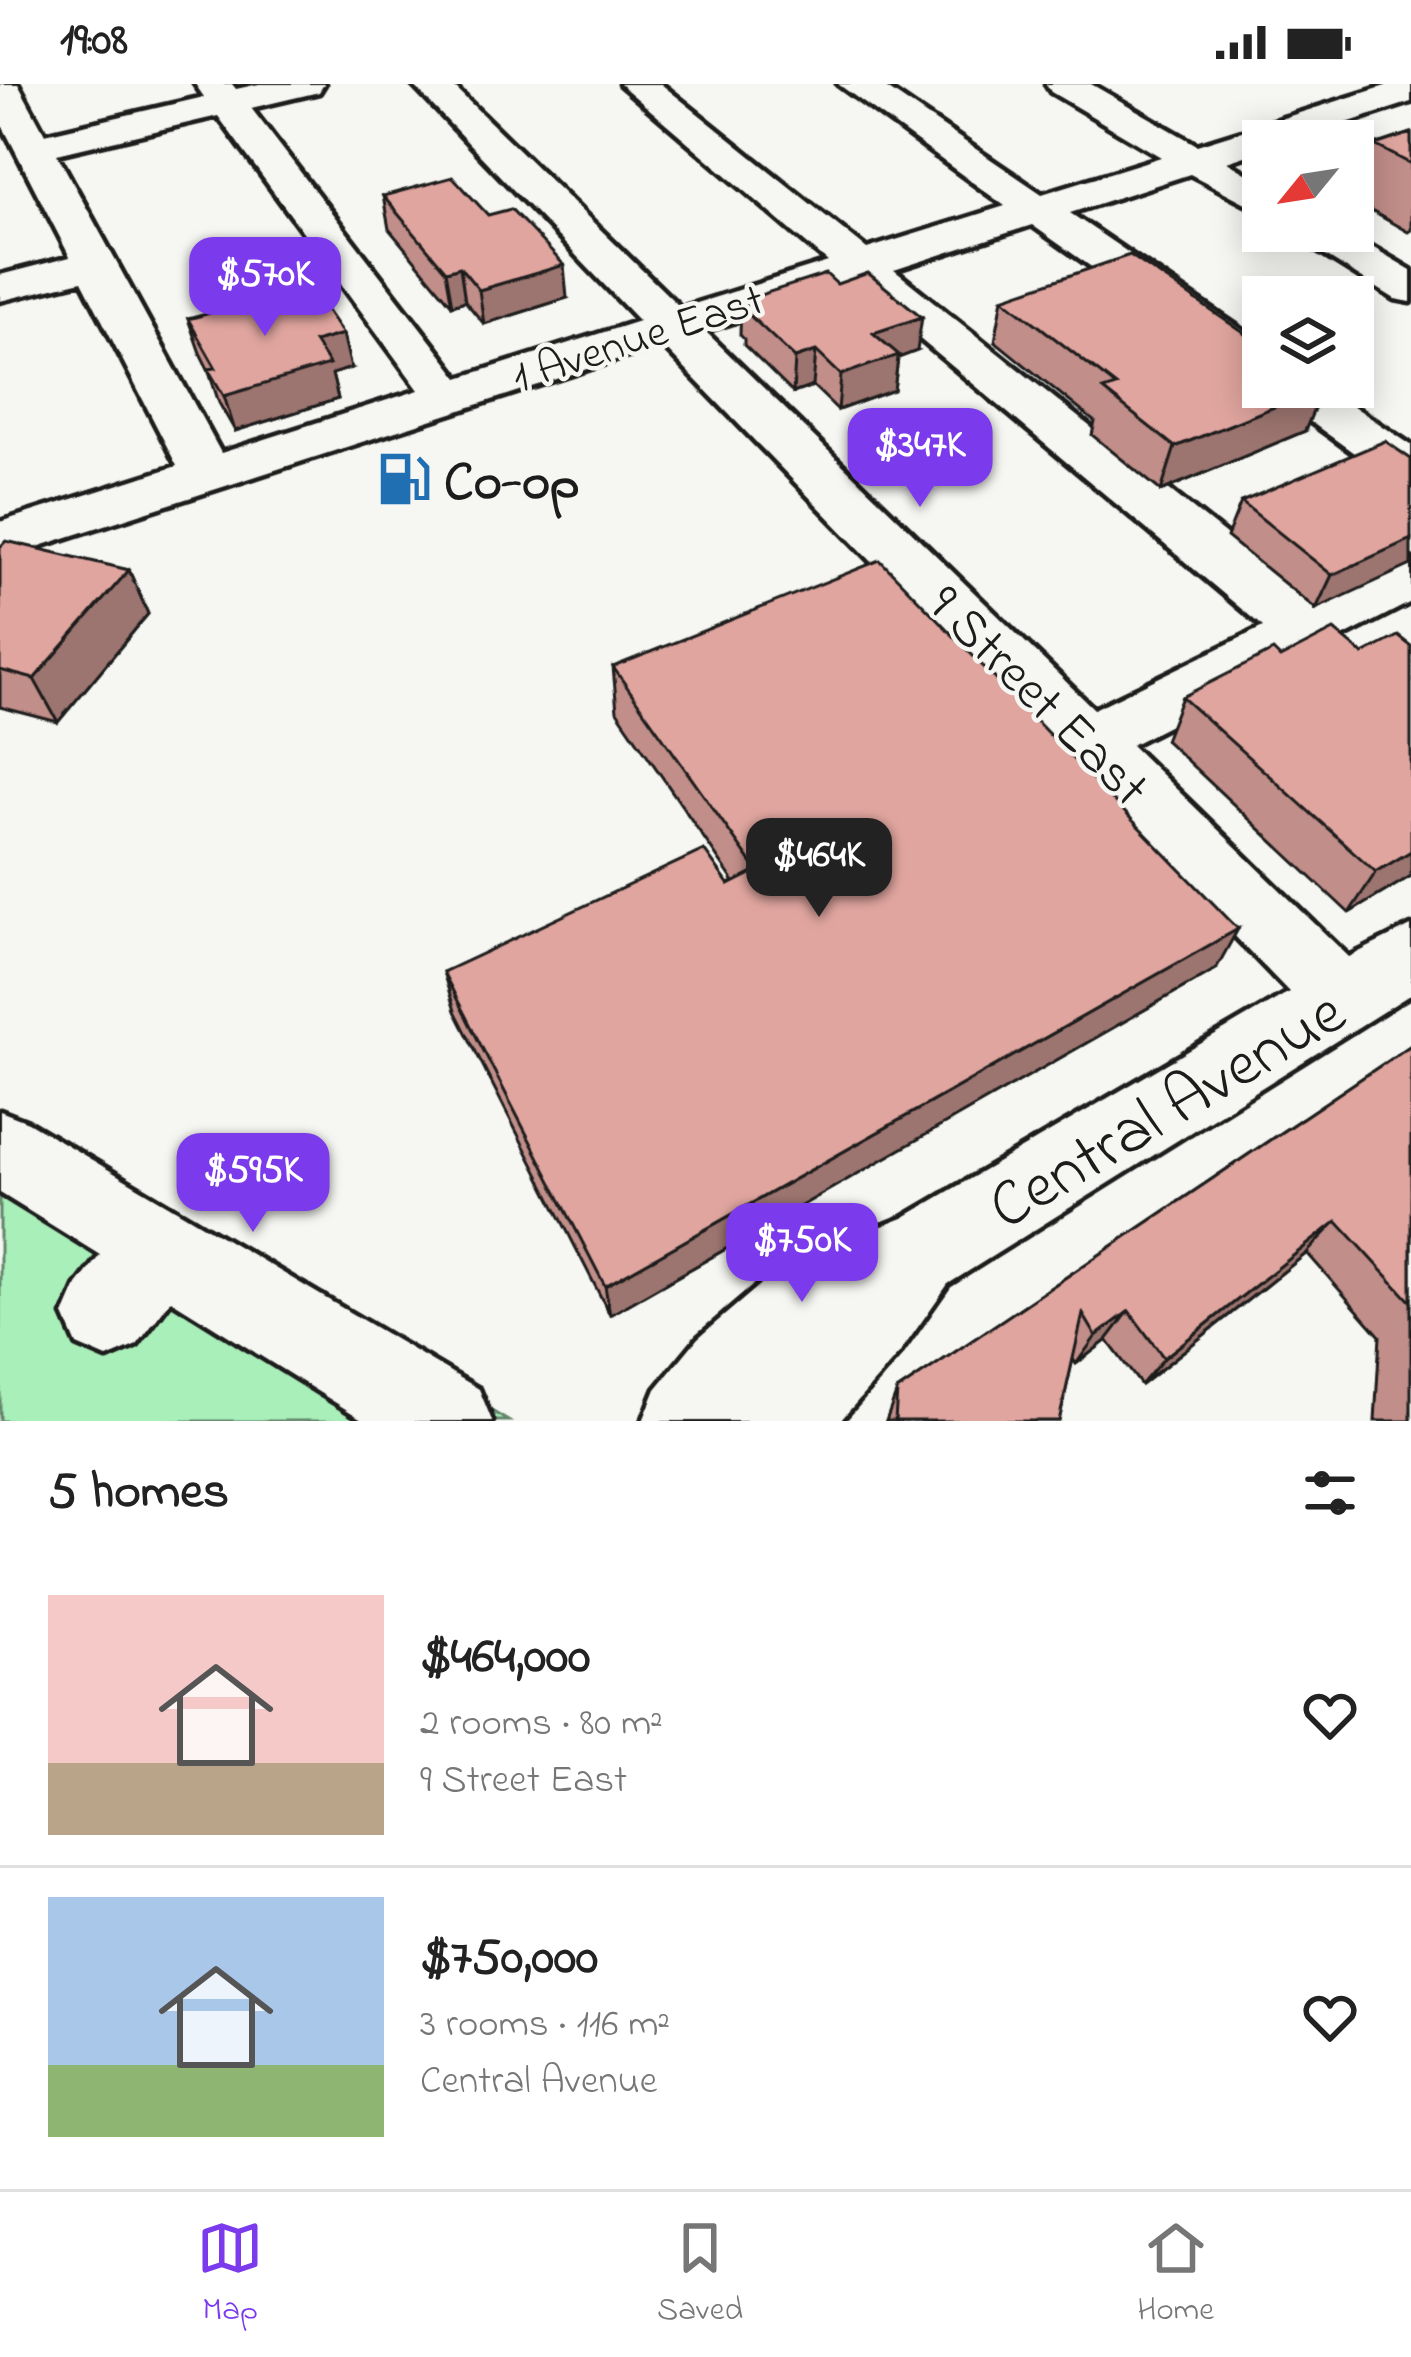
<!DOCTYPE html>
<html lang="en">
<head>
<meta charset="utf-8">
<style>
	:root { --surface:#fff; --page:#f2f2f2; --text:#222; --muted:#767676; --line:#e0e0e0; --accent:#7c3aed }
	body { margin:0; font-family:"Indie Flower",sans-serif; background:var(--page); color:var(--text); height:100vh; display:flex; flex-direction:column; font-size:45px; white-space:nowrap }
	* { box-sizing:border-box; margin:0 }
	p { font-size:39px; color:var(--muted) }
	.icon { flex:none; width:66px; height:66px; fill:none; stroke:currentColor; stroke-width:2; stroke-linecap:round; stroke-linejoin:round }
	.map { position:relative; height:1337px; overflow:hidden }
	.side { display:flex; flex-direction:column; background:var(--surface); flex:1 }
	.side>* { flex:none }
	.needle { width:78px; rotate:240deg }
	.controls { position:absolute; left:1242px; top:36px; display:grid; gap:24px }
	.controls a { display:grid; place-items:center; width:132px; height:132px; border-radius:0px; background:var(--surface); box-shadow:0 6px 30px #0003; font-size:60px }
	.price { position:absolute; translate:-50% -102px; padding:0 27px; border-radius:24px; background:var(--accent); color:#fff; font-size:39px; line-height:78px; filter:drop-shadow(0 3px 6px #0008) }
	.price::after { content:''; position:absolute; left:50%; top:72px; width:36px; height:27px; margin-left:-18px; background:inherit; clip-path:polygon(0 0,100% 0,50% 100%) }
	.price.selected { background:#222; color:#fff }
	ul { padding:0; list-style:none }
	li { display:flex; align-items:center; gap:36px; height:300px; padding:0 48px }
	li+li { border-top:3px solid var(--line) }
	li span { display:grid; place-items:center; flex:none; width:336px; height:240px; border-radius:0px; color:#555 }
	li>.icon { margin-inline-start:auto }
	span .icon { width:144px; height:144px; fill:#fffc; stroke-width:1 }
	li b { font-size:51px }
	h2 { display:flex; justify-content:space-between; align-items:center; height:144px; padding:0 48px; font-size:51px }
	.status { display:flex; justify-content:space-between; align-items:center; height:84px; padding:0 60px; background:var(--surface); direction:ltr }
	.status svg { height:33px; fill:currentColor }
	.menu { display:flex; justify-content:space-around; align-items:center; height:168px; border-top:3px solid var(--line); background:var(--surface); font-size:33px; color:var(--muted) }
	.menu a { display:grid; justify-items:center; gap:6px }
	.menu .selected { color:var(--accent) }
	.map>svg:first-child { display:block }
	.green { fill:#a9efba; stroke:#62866b; stroke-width:3 }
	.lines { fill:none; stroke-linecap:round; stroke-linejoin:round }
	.minor-casing { stroke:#1c1c1c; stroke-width:9 }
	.minor { fill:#f6f6f2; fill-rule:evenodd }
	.wall { fill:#c18e89; stroke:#1c1c1c; stroke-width:3 }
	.shaded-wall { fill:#9d746f; stroke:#1c1c1c; stroke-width:3 }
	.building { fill:#e0a59f; stroke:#1c1c1c; stroke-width:3 }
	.labels { text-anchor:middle; stroke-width:9; stroke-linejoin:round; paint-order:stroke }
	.far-street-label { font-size:45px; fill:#1c1c1c; stroke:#f6f6f2 }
	.poi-label { font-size:54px; font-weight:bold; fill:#1c1c1c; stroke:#f6f6f2; text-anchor:start }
	.street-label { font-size:54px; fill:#1c1c1c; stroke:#f6f6f2 }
	.near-street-label { font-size:66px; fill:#1c1c1c; stroke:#f6f6f2 }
</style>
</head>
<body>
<div class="status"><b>19:08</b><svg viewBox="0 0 49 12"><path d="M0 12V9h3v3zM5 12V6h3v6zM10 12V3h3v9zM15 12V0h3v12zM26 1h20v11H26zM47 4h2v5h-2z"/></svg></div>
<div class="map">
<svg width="1411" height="1337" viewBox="0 0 1411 1337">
	<rect width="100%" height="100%" fill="#f6f6f2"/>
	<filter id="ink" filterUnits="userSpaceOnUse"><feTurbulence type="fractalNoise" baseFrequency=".00833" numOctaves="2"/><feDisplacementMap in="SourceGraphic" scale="24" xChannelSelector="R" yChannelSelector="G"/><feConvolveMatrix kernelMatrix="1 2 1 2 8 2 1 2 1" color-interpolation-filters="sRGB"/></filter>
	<g filter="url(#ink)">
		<path class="green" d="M 0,1027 L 508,1337 L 0,1337 Z"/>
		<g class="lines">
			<defs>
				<path id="minor" d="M 0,0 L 18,0 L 45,50 L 204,13 L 195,0 L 232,0 L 236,5 L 259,0 L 324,0 L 319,8 L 251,24 L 459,294 L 639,237 L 412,0 L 451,0 L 681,224 L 828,178 L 620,0 L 661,0 L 867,165 L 1005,122 L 838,0 L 880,0 L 1042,110 L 1161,73 L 1051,8 L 1046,0 L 1091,0 L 1197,61 L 1392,0 L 1411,0 L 1411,18 L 1291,57 L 1263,57 L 1263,66 L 1227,78 L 1263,99 L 1263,128 L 1190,90 L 1070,129 L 1263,260 L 1263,296 L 1246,292 L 1032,141 L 894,186 L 1311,519 L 1411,475 L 1411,518 L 1131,661 L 1349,873 L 1411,842 L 1411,910 L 948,1200 L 899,1270 L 840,1337 L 643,1337 L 656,1305 L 698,1254 L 766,1196 L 814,1169 L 903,1134 L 1289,908 L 662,261 L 0,475 L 0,438 L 177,382 L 82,197 L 0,217 L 0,191 L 70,173 L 0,37 ZM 218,32 L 419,306 L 221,369 L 57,70 ZM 853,199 L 1263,543 L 1094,625 L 705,247 Z
					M 1294,147 L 1345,147 L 1411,186 L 1411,218 L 1395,215 L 1300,156 Z
					M 1269,303 L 1325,303 L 1411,361 L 1411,401 L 1393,397 L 1276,313 Z
					M 0,1027 L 28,1038 L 479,1305 L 492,1337 L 365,1337 L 171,1216 L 137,1261 L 107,1274 L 77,1261 L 64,1231 L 77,1201 L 100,1171 L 0,1109 Z"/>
			</defs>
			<use href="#minor" class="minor-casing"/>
			<use href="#minor" class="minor"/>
		</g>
		<path class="wall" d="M 1411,49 L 1411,146 L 1408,148 L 1354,117 L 1375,61 Z
			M 383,112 L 567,214 L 484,240 L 465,217 L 452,221 L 389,145 Z
			M 1003,214 L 1305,347 L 1161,407 L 1092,351 L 1095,338 L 995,257 Z
			M 741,217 L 917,267 L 898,274 L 894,306 L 838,326 L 813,302 L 793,309 L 744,261 L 744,255 L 740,251 Z
			M 188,235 L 351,284 L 332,290 L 338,315 L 235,347 L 219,319 L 208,285 L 200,269 Z
			M 1411,375 L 1316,525 L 1227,453 L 1241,418 Z
			M 0,463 L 129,486 L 148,530 L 58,638 L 0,623 Z
			M 613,583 L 1216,885 L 610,1231 L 455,927 L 443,888 L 734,798 L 617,627 Z
			M 1182,613 L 1411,792 L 1349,829 L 1165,656 Z
			M 1411,961 L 1411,1337 L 1375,1337 L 1380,1252 L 1307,1169 L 1141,1301 L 1107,1256 L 1076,1280 L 1073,1275 L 1059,1337 L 886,1337 L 897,1307 Z"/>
		<path class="shaded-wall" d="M 564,181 L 567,214 L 484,240 L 479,206 Z
			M 460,183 L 465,217 L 452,221 L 446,187 Z
			M 922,233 L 917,267 L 898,274 L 894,306 L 838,326 L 841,291 L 873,249 Z
			M 343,250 L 351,284 L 332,290 L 338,315 L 235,347 L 224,312 L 314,258 Z
			M 816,267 L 813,302 L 793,309 L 795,274 Z
			M 1323,303 L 1305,347 L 1161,407 L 1175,363 Z
			M 1411,455 L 1411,481 L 1316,525 L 1332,491 Z
			M 129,486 L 148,530 L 58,638 L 34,595 Z
			M 1411,767 L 1411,792 L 1349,829 L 1376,788 Z
			M 1238,845 L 1216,885 L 610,1231 L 605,1202 Z
			M 1337,1137 L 1307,1169 L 1141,1301 L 1164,1274 Z
			M 1129,1227 L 1107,1256 L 1076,1280 L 1096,1252 Z"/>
		<path class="building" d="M 1411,49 L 1411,80 L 1375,61 Z
			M 453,93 L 488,131 L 511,125 L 564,181 L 479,206 L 460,183 L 446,187 L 383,112 Z
			M 1130,171 L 1263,262 L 1263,303 L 1323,303 L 1175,363 L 1103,306 L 1116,302 L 1003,214 Z
			M 868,189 L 922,233 L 873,249 L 899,271 L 841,291 L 816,267 L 795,274 L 745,227 L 750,225 L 741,217 L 826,190 L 837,200 Z
			M 310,202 L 343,250 L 314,258 L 329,281 L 224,312 L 208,285 L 216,284 L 188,235 Z
			M 1385,357 L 1411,375 L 1411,455 L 1332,491 L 1241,418 Z
			M 6,457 L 129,486 L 34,595 L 0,586 L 0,463 Z
			M 880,476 L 1238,845 L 605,1202 L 443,888 L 704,766 L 729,801 L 757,787 L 613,583 Z
			M 1334,546 L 1363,570 L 1398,552 L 1411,562 L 1411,767 L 1376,788 L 1182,613 L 1273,567 L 1280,574 Z
			M 1411,961 L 1411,1218 L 1337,1137 L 1164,1274 L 1129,1227 L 1096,1252 L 1083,1230 L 1059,1337 L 895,1337 L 897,1307 Z"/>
	</g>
	<defs>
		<symbol id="fuel-bare" viewBox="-9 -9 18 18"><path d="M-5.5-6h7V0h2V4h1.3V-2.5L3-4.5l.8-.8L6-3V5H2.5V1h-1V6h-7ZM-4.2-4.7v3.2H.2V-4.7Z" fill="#1f6fb2" stroke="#f6f6f2" stroke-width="2.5" paint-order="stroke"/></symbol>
	</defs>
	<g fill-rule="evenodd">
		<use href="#fuel-bare" x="366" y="357" width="76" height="76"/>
	</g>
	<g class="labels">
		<g class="far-street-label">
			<text transform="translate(637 252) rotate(-18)" y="16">1 Avenue East</text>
		</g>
		<g class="poi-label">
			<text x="444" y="414">Co-op</text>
		</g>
		<g class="street-label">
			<text transform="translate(1040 610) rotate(45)" y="19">9 Street East</text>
		</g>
		<g class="near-street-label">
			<text transform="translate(1165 1023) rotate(-31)" y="23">Central Avenue</text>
		</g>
	</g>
</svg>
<div class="controls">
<a><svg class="needle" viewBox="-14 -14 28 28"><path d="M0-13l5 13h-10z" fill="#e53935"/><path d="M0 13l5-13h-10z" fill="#767676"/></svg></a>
<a><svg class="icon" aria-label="layers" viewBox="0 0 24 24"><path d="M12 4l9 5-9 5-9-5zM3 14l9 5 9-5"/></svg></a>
</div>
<b class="price" style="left:265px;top:255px">$570K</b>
<b class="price" style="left:920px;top:426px">$347K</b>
<b class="price selected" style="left:819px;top:836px">$464K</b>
<b class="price" style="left:253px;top:1151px">$595K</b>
<b class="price" style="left:802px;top:1221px">$750K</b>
</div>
<section class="side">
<h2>5 homes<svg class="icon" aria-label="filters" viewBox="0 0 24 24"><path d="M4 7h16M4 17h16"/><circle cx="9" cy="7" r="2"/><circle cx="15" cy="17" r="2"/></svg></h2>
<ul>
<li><span style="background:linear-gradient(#f6c9c9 70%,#b9a48a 0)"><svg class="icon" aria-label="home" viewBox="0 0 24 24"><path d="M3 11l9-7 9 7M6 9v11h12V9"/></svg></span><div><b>$464,000</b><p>2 rooms · 80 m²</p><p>9 Street East</p></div><svg class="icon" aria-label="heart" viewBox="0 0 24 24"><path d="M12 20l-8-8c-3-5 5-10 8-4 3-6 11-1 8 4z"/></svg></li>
<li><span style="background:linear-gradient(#a9c7e8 70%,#8fb573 0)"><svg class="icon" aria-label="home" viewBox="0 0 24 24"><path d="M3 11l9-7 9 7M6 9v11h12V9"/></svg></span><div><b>$750,000</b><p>3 rooms · 116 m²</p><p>Central Avenue</p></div><svg class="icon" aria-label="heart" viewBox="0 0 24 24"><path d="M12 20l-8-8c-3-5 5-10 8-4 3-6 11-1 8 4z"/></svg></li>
</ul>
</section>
<nav class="menu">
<a class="selected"><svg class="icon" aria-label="map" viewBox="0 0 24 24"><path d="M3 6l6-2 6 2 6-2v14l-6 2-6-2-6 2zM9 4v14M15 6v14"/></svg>Map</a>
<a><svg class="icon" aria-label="saved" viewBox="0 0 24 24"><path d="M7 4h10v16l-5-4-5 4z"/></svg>Saved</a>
<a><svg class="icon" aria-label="home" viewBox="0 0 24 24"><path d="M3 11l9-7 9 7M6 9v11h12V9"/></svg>Home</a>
</nav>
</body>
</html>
